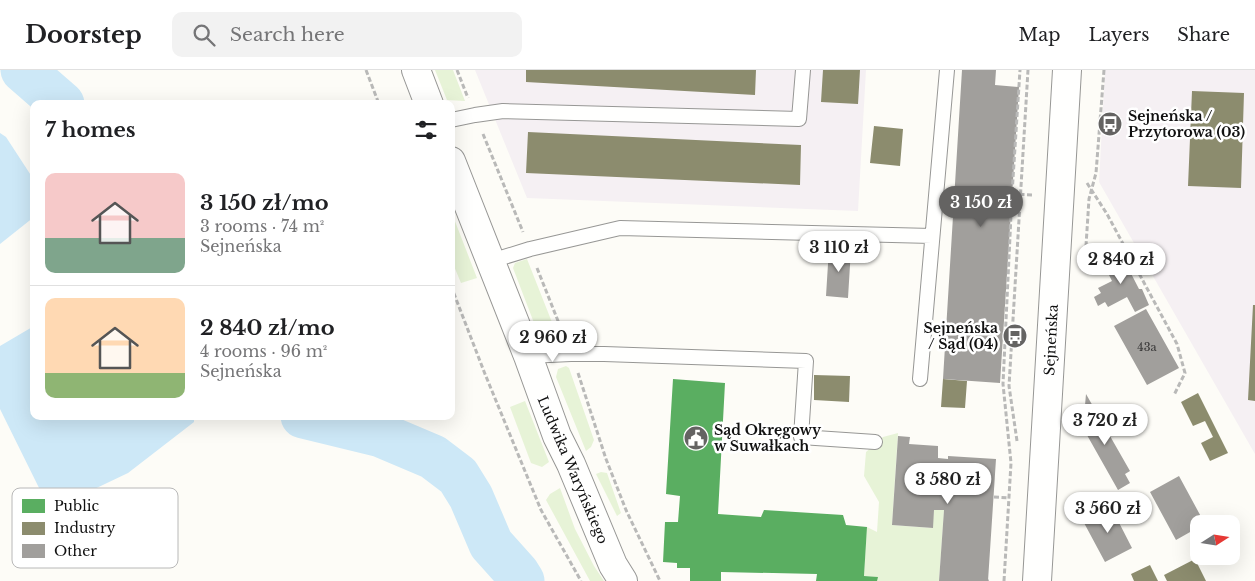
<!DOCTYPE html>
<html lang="en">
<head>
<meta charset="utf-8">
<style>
	:root { --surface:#fff; --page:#f2f2f2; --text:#202124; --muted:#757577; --line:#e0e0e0; --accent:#646362 }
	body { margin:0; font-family:"Libre Baskerville",serif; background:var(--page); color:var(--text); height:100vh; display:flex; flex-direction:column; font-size:19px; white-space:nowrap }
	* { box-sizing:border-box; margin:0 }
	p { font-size:16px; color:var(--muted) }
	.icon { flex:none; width:28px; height:28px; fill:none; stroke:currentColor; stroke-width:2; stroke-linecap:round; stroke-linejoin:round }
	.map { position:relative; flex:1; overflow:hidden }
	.drawer { position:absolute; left:30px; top:30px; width:425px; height:320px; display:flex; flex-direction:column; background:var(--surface); border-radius:10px; box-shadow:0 5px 20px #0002 }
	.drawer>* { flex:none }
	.needle { width:32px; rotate:78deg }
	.buttons { position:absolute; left:1190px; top:445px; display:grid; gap:10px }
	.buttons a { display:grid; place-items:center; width:50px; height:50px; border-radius:10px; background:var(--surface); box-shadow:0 5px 20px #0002; font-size:25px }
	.price { position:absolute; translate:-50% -42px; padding:0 11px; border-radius:18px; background:#fff; color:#222; font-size:16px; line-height:32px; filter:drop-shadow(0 1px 2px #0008) }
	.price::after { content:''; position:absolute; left:50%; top:30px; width:15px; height:11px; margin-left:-8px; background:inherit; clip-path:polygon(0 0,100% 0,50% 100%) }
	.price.active { background:var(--accent); color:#fff }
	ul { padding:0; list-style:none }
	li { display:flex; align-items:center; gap:15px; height:125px; padding:0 15px }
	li+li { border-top:1px solid var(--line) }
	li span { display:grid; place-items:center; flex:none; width:140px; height:100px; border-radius:10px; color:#555 }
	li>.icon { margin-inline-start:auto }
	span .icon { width:60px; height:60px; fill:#fffc; stroke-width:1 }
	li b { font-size:21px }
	h2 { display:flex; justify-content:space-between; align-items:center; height:60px; padding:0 15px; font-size:21px }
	header { display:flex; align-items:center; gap:30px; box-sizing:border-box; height:70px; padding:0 25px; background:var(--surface); border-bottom:1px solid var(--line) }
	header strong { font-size:24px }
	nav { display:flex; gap:28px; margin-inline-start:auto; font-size:18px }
	.search { width:350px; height:45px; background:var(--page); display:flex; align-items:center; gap:12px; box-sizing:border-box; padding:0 18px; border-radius:10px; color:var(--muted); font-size:19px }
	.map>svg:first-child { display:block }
	.industrial { fill:#f5f0f3 }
	.green { fill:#e7f3d7 }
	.water { fill:#cde8f7 }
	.public { fill:#5aae61 }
	.industry { fill:#8c8c6e }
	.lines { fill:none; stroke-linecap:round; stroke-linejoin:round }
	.river { stroke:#cde8f7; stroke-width:45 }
	.building { fill:#a19f9c }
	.service-casing { stroke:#979795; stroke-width:16 }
	.tertiary-casing { stroke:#979795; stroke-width:30 }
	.path { stroke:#b9b9b8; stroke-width:3; stroke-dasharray:5 2.5; stroke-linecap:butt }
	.service { stroke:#fffffe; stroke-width:14 }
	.tertiary { stroke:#fffffe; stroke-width:28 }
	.labels { text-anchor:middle; stroke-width:5; stroke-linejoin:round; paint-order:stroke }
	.number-label { font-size:11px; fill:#353434 }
	.poi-label { font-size:14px; font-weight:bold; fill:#111; stroke:#fff; text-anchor:start }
	.street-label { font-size:14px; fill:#111; stroke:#fff }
	.key { fill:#fff; stroke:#b8b8b8; stroke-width:1 }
	.key-label { font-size:14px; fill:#111 }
</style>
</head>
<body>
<header>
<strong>Doorstep</strong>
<div class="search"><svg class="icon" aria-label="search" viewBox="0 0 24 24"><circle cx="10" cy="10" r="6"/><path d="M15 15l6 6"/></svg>Search here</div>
<nav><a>Map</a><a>Layers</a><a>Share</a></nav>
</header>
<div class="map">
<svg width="1255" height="511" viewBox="0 0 1255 511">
	<rect width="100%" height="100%" fill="#fdfcf7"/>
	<path class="industrial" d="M 475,0 L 866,0 L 858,141 L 527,128 Z
		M 1105,0 L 1255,0 L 1255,384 L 1099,112 Z"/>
	<path class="green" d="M 435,0 L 453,0 L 465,31 L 447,30 Z
		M 451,141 L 477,208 L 461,213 L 451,189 Z
		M 527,189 L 557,265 L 546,269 L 539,266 L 513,198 L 515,193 Z
		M 566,296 L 569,298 L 594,370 L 591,377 L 586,381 L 556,307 L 558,299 Z
		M 525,331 L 549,392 L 542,397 L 531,393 L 510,337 Z
		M 898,363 L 892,455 L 932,458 L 934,440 L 944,440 L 939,511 L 877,511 L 877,507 L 864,506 L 867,457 L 877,462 L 879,432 L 864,406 L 866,382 L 883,367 Z
		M 601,402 L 607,403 L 621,443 L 617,446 L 596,404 Z
		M 560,418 L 575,459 L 594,496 L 604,511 L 590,511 L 546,430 L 550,424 Z"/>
	<path class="water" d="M 0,63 L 6,67 L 34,110 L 34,147 L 0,174 Z
		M 34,256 L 34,346 L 194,346 L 194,352 L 128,403 L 63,434 L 45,430 L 0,339 L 0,276 Z"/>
	<path class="public" d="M 673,309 L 725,313 L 718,444 L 761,447 L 764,440 L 843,445 L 846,455 L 867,457 L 864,506 L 878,507 L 877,511 L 816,511 L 817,504 L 721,502 L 721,511 L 690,511 L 690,498 L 677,498 L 677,493 L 663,492 L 665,452 L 678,452 L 680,426 L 666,424 Z"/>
	<path class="industry" d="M 526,0 L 756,0 L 755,25 L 526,12 Z
		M 823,0 L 860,0 L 858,34 L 821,32 Z
		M 1192,21 L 1244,23 L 1241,118 L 1188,116 Z
		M 874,56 L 903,59 L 900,96 L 870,93 Z
		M 528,62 L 801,75 L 800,115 L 526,103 Z
		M 1253,235 L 1255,235 L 1255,331 L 1248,330 Z
		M 814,305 L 850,306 L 849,332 L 814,330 Z
		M 943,309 L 967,311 L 965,338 L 941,337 Z
		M 1198,323 L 1228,383 L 1210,391 L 1201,373 L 1213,367 L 1205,351 L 1193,356 L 1181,332 Z
		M 1195,489 L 1206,511 L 1167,511 L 1164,505 Z
		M 1150,495 L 1158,511 L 1134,511 L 1131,504 Z"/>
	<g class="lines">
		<path class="river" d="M 23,0 L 62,34
			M 303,346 L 381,365 L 433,387 L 458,406 L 471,427 L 491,474 L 517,503 L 522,511"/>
	</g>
	<path class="building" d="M 962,0 L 996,0 L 995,15 L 1019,17 L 1000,313 L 943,309 Z
		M 829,178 L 851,179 L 848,228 L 826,226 Z
		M 1120,182 L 1139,219 L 1142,219 L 1149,235 L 1135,242 L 1127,227 L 1108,237 L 1105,232 L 1098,236 L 1094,227 L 1101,223 L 1098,218 L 1112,211 L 1102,191 Z
		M 1146,239 L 1179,298 L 1147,315 L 1114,256 Z
		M 1086,324 L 1130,401 L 1125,404 L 1130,413 L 1118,420 L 1083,358 Z
		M 898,366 L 910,367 L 909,374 L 938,376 L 938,388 L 948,389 L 948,386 L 996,389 L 988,511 L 939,511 L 944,440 L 934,440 L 933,458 L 892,455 Z
		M 1179,406 L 1205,454 L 1199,454 L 1199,457 L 1176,470 L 1150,422 Z
		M 1111,437 L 1132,478 L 1105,492 L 1083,451 Z"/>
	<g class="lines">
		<defs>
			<path id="service" d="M 451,50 L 475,45 L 503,41 L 799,49 L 803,0
				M 491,191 L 530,179 L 620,158 L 932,166
				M 528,286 L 571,284 L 604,284 L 806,291 L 801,367 L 875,372
				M 920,309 L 947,0"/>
			<path id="tertiary" d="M 416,0 L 429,34
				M 451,91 L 528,286 L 557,366 L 571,394 L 613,495 L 623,511
				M 1037,511 L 1067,0"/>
		</defs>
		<use href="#service" class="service-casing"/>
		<use href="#tertiary" class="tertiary-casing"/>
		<path class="path" d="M 366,0 L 379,34
			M 457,0 L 468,28
			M 483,64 L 523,162
			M 1087,113 L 1107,144 L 1177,274 L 1185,303 L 1174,325
			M 1012,124 L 1034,125
			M 1085,191 L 1089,129 L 1096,103 L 1104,0
			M 537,198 L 564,266
			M 451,216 L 485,304 L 541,440 L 581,511
			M 578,303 L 606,389 L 626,440 L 660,511
			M 1017,371 L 1009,316 L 1028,0
			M 994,427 L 1009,428
			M 988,511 L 989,511
			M 1004,511 L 1011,393 L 1003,314 L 1012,124 L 1020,0"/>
		<use href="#service" class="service"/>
		<use href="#tertiary" class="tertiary"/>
	</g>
	<defs>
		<symbol id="bus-disc" viewBox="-11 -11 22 22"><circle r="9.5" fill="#646362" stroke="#fff"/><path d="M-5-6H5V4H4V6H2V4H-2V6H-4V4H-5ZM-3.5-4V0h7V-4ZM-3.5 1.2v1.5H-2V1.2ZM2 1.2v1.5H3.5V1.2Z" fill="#fff"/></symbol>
		<symbol id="civic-disc" viewBox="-11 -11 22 22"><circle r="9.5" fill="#646362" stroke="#fff"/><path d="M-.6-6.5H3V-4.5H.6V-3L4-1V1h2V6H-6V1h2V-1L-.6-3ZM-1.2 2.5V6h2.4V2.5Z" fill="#fff"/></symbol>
	</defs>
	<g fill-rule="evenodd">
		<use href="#bus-disc" x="1096" y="40" width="28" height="28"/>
		<use href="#bus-disc" x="1001" y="252" width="28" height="28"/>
		<use href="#civic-disc" x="682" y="354" width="28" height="28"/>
	</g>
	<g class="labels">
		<g class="number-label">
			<text x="1147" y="281">43a</text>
		</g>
		<g class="poi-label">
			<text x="1128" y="51">Sejneńska /<tspan x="1128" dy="16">Przytorowa (03)</tspan></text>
			<text x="998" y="263" text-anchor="end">Sejneńska<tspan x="998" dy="16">/ Sąd (04)</tspan></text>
			<text x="714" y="365">Sąd Okręgowy<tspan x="714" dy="16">w Suwałkach</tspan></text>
		</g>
		<g class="street-label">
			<text transform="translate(1051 270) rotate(-87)" y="5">Sejneńska</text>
			<text transform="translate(573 400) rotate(67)" y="5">Ludwika Waryńskiego</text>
		</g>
	</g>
	<rect x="12" y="418" width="166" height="80" rx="8" class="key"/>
	<rect x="22" y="429" width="23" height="14" fill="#5aae61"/>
	<rect x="22" y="452" width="23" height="13" fill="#8c8c6e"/>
	<rect x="22" y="474" width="23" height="14" fill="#a19f9c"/>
	<g class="key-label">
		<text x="54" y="441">Public</text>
		<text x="54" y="463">Industry</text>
		<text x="54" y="486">Other</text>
	</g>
</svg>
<div class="buttons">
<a><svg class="needle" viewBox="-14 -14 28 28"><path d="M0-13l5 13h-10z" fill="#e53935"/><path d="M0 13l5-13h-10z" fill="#757577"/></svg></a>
</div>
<b class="price active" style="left:981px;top:158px">3 150 zł</b>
<b class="price" style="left:839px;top:203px">3 110 zł</b>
<b class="price" style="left:1121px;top:215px">2 840 zł</b>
<b class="price" style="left:553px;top:293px">2 960 zł</b>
<b class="price" style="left:1105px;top:376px">3 720 zł</b>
<b class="price" style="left:948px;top:435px">3 580 zł</b>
<b class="price" style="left:1108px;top:464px">3 560 zł</b>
<section class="drawer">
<h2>7 homes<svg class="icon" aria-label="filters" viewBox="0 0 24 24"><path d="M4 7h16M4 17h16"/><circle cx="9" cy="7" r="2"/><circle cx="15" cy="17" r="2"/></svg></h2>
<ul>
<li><span style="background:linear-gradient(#f6c9c9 65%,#7fa58c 0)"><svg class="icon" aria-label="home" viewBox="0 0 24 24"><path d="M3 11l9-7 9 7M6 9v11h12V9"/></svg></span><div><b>3 150 zł/mo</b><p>3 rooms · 74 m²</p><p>Sejneńska</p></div></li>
<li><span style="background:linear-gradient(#ffd9b3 75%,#8fb573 0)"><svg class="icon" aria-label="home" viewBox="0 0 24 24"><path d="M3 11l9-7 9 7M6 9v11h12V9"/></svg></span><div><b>2 840 zł/mo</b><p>4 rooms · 96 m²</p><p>Sejneńska</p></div></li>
</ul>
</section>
</div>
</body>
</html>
